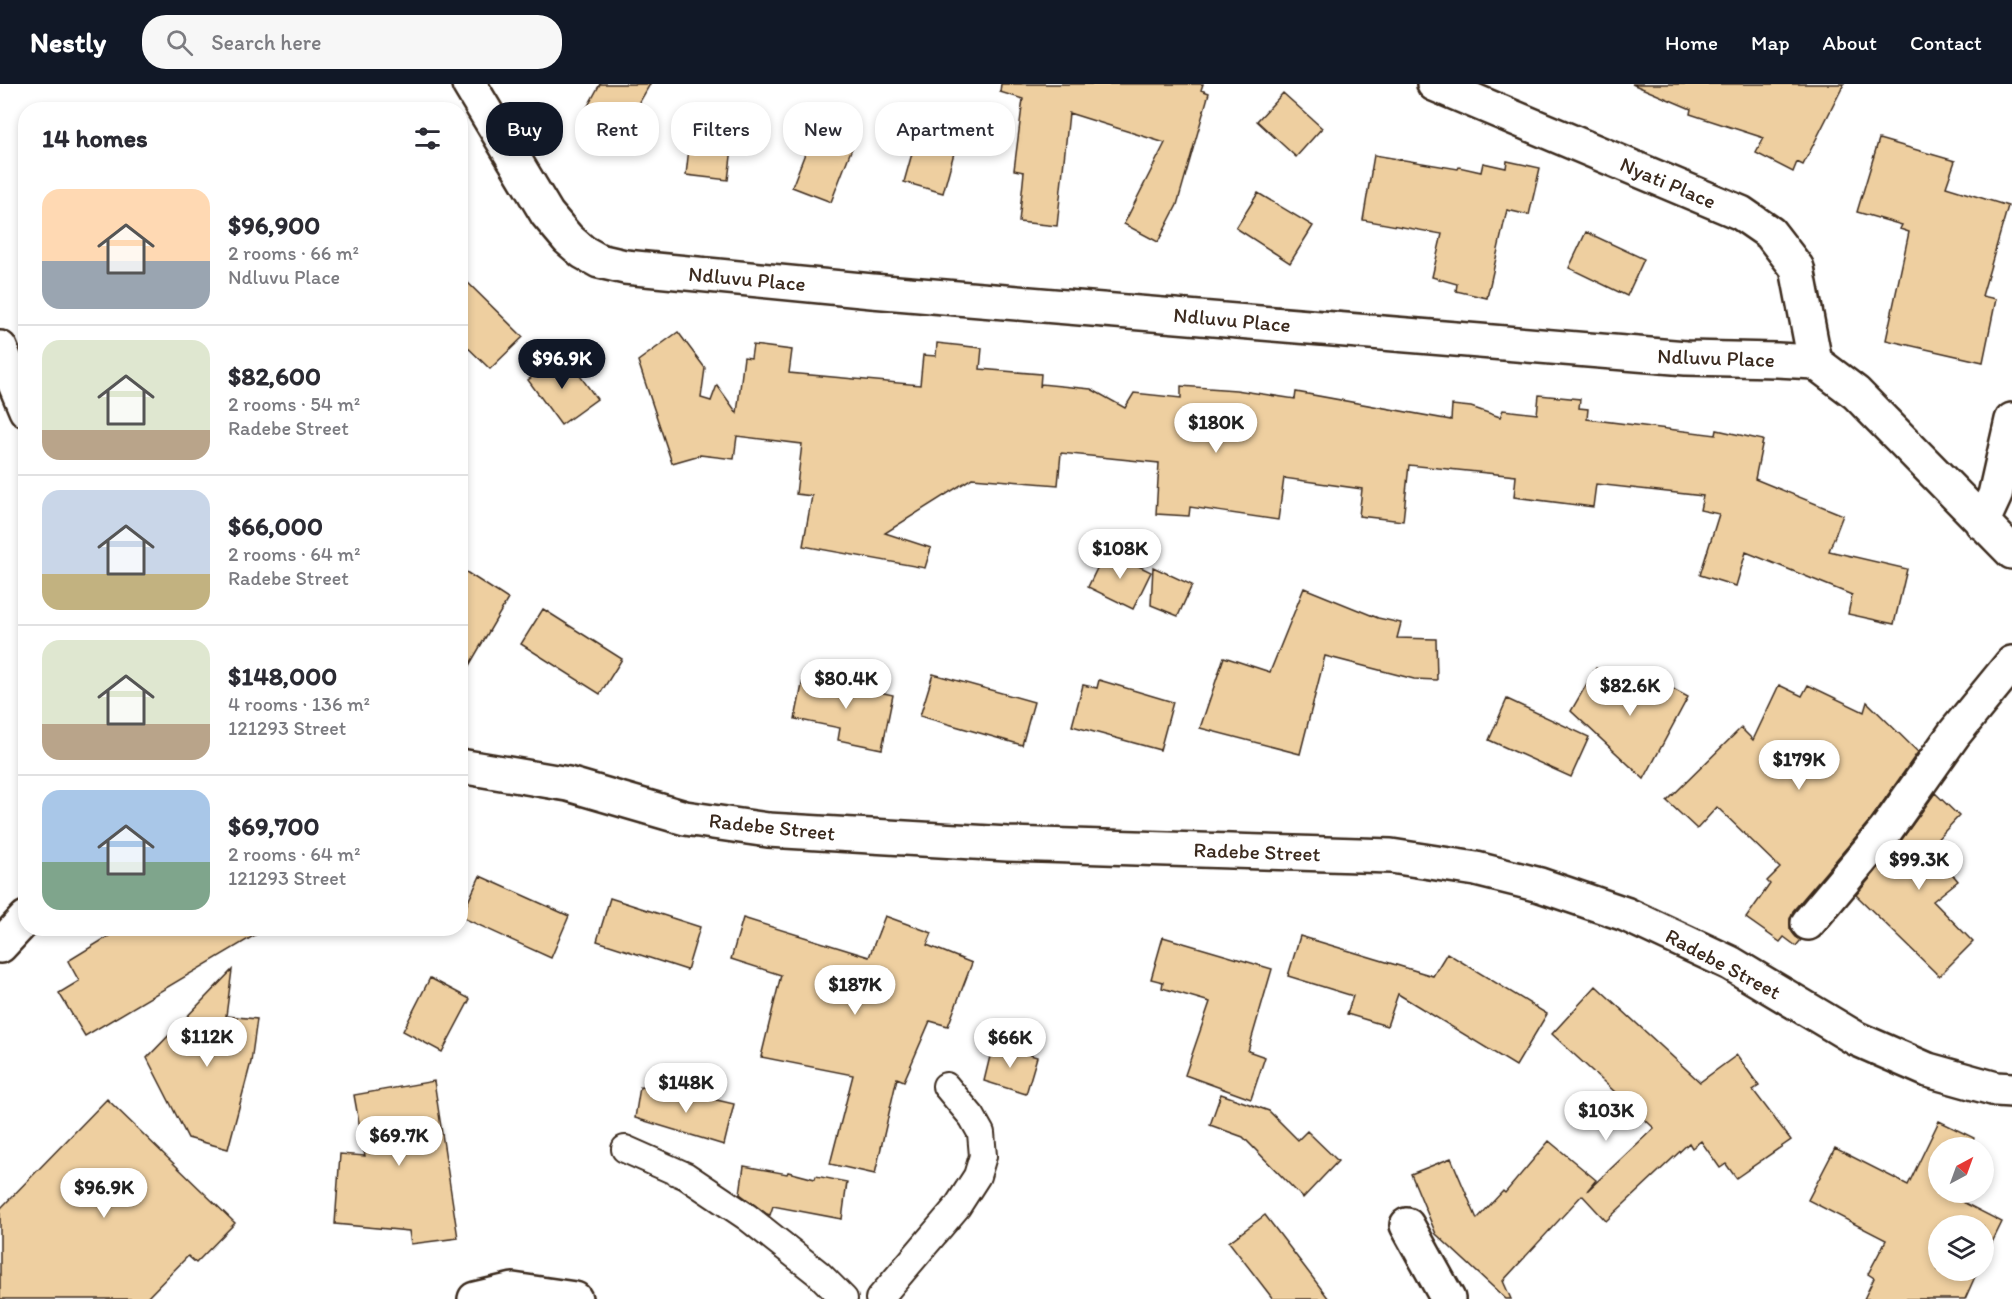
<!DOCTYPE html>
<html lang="en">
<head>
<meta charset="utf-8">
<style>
	:root { --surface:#fff; --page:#f7f7f7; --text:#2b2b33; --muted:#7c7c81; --line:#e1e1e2; --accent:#111827 }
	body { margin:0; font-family:Itim,sans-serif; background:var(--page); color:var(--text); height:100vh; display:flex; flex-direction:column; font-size:22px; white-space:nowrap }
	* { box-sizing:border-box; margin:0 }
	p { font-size:20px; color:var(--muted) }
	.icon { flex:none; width:33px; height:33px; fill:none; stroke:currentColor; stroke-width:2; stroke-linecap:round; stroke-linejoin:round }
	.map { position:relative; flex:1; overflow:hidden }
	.drawer { position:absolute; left:18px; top:18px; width:450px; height:834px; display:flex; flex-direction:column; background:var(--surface); border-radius:24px; box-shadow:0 3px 9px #0003 }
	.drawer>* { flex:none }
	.guide { position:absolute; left:486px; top:18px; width:570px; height:54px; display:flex; gap:12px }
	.needle { width:39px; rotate:41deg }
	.fabs { position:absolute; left:1928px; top:1053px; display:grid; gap:12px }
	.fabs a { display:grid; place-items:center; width:66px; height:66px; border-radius:50%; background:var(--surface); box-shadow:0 3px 9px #0003; font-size:30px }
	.price { position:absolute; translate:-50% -51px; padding:0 14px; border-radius:21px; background:#fff; color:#222; font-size:20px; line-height:39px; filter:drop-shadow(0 2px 3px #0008) }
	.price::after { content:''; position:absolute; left:50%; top:36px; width:18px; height:14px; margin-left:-9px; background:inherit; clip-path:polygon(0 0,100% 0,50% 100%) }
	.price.current { background:var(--accent); color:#fff }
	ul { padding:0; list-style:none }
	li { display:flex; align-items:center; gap:18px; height:150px; padding:0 24px }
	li+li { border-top:2px solid var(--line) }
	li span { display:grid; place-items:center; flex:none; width:168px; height:120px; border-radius:18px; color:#555 }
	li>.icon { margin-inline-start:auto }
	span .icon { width:72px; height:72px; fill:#fffc; stroke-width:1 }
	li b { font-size:26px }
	h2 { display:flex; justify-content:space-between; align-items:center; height:72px; padding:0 24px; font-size:26px }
	.chip { padding:0 21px; border-radius:24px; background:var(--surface); box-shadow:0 3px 9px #0003; font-size:21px; line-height:54px }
	.chip.current { background:var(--accent); color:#fff }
	header { display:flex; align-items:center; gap:36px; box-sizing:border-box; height:84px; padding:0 30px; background:var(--accent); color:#fff }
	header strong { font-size:28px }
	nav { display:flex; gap:33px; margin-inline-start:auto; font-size:21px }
	.search { width:420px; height:54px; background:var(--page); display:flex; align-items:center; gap:15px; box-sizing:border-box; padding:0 21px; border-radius:24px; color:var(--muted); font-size:22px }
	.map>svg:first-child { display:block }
	.building { fill:#eecfa0; stroke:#3b2a1e; stroke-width:1.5 }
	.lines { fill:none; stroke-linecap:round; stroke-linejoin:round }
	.lane-casing { stroke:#3b2a1e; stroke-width:30 }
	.street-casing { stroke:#3b2a1e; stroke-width:38 }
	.lane { stroke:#fff; stroke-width:26 }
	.street { stroke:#fff; stroke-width:33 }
	.labels { text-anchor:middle; stroke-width:4.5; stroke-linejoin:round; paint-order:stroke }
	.street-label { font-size:21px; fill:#3b2a1e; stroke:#fff }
</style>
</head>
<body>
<header>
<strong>Nestly</strong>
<div class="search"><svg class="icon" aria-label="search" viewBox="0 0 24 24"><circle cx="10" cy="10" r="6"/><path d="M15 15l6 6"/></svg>Search here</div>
<nav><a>Home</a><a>Map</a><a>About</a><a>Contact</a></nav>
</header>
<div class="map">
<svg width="2012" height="1215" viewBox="0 0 2012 1215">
	<rect width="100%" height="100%" fill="#fff"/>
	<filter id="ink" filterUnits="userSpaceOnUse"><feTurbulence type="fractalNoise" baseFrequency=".0167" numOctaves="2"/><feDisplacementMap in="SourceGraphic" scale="12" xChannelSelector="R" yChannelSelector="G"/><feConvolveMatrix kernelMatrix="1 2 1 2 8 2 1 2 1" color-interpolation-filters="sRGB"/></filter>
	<g filter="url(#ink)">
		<path class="building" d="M 600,0 L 650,0 L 620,53 L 582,33 Z
			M 1001,0 L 1203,0 L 1201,6 L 1209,9 L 1177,121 L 1158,158 L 1124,140 L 1165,59 L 1069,29 L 1057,142 L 1019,138 L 1024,88 L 1014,86 L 1023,15 L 1000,8 Z
			M 1632,0 L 1844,0 L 1803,81 L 1797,78 L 1793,88 L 1756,69 L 1764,54 L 1690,30 L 1691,25 Z
			M 1283,9 L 1322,44 L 1296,73 L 1257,37 Z
			M 693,28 L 736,33 L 728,96 L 686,91 Z
			M 818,36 L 857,51 L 831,118 L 792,103 Z
			M 918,48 L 957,58 L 943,109 L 904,98 Z
			M 1879,55 L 1955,77 L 1946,103 L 2008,122 L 1982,212 L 1996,215 L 1983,278 L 1886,256 L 1909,148 L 1900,145 L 1902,141 L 1857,128 Z
			M 1374,71 L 1458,85 L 1459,83 L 1481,88 L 1483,79 L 1506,84 L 1507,77 L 1540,84 L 1529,131 L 1507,126 L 1487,214 L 1456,207 L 1457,200 L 1432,193 L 1442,150 L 1363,136 Z
			M 1258,109 L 1313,142 L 1290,179 L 1236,144 Z
			M 1586,148 L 1644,175 L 1627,212 L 1569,184 Z
			M 460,191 L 523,253 L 490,285 L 460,256 Z
			M 678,248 L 705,284 L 701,314 L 711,317 L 717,301 L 737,329 L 744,273 L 751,274 L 753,261 L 792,266 L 789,289 L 920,301 L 923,271 L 936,272 L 937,259 L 982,264 L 980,285 L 1041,290 L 1040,303 L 1041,300 L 1091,305 L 1125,324 L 1134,309 L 1181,314 L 1181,302 L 1236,306 L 1295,315 L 1296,308 L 1451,336 L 1452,321 L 1471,323 L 1500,333 L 1503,326 L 1537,330 L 1539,311 L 1580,315 L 1579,324 L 1588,325 L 1587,335 L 1716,351 L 1717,346 L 1763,356 L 1755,395 L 1843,431 L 1829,467 L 1907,485 L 1894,540 L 1848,530 L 1852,511 L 1746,468 L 1736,502 L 1700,491 L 1719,430 L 1700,426 L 1703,412 L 1596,400 L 1593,423 L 1514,413 L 1516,392 L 1409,381 L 1403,437 L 1359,432 L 1362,405 L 1284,394 L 1278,436 L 1190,423 L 1189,432 L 1156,430 L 1159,379 L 1061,369 L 1058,401 L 972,394 L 885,449 L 931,464 L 925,484 L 803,462 L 812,412 L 796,410 L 802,360 L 737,352 L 734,375 L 700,371 L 672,379 L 638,277 Z
			M 564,270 L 597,315 L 561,341 L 528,296 Z
			M 1106,466 L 1151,488 L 1133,525 L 1088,503 Z
			M 1153,483 L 1192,501 L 1178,532 L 1151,521 Z
			M 460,484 L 508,515 L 460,597 Z
			M 1304,504 L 1378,534 L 1401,539 L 1397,554 L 1436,555 L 1437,596 L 1414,595 L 1325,572 L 1300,670 L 1200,644 L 1224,573 L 1270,588 Z
			M 543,525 L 622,575 L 600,610 L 521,560 Z
			M 1596,584 L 1643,611 L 1653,594 L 1688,613 L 1644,695 L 1571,627 Z
			M 933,590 L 1034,618 L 1022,661 L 920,632 Z
			M 804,591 L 893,611 L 882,665 L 838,656 L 840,644 L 795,635 Z
			M 1099,596 L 1173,618 L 1160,666 L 1072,642 L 1083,601 L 1097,604 Z
			M 1779,601 L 1802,612 L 1808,601 L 1864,628 L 1867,618 L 1918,668 L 1871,735 L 1793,827 L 1790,835 L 1790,845 L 1796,853 L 1801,856 L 1796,862 L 1784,853 L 1780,858 L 1746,834 L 1770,800 L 1767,797 L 1780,784 L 1717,723 L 1697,745 L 1667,717 L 1741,644 L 1753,656 Z
			M 1507,615 L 1589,653 L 1571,693 L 1489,656 Z
			M 1935,709 L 1959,732 L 1930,763 L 1958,797 L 1933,817 L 1973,858 L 1939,892 L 1856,811 L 1900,758 Z
			M 480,792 L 569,832 L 551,874 L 461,833 Z
			M 610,814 L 700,843 L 687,886 L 597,857 Z
			M 885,832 L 932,849 L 927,861 L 972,879 L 948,942 L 930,937 L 904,997 L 897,994 L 875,1090 L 830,1080 L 853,991 L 761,973 L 781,891 L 731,875 L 743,834 L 869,873 Z
			M 122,844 L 267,844 L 85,952 L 59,909 L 79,897 L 68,877 Z
			M 1300,852 L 1433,892 L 1447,869 L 1547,930 L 1516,982 L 1398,910 L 1387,942 L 1347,930 L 1353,912 L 1288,892 Z
			M 1163,853 L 1272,885 L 1248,967 L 1265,973 L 1251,1015 L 1185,991 L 1210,918 L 1162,904 L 1163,898 L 1151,895 Z
			M 232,886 L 226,932 L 257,935 L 251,978 L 228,1065 L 188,1054 L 147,974 Z
			M 430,894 L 470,915 L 442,968 L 403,947 Z
			M 1596,902 L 1700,998 L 1737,971 L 1759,1002 L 1753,1006 L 1791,1056 L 1736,1094 L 1726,1080 L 1720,1084 L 1701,1057 L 1692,1064 L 1689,1059 L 1606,1137 L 1582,1111 L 1503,1197 L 1511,1215 L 1506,1215 L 1436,1150 L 1411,1090 L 1451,1074 L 1477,1135 L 1503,1107 L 1505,1109 L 1549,1057 L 1596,1096 L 1587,1107 L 1654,1044 L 1552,950 Z
			M 993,960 L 1037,973 L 1026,1010 L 984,997 Z
			M 434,997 L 458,1154 L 411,1160 L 409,1147 L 335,1140 L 340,1070 L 365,1072 L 354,1011 Z
			M 640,1003 L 708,1014 L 734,1020 L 724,1061 L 635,1034 Z
			M 1221,1010 L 1269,1027 L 1298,1056 L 1307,1047 L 1338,1077 L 1303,1114 L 1243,1053 L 1210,1041 Z
			M 107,1015 L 235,1139 L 196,1179 L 188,1172 L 146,1215 L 0,1215 L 0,1125 Z
			M 1939,1037 L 1974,1054 L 1970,1064 L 1938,1064 L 1938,1108 L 1948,1108 L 1947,1110 L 2002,1138 L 1983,1177 L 1983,1142 L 1938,1142 L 1938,1186 L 1978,1186 L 1965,1215 L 1864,1215 L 1874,1194 L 1868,1190 L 1886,1156 L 1808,1116 L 1835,1064 L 1908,1101 Z
			M 744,1082 L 787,1090 L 788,1088 L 815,1095 L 816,1092 L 847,1098 L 842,1135 L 773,1122 L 770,1131 L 767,1130 L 740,1110 Z
			M 1265,1131 L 1329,1215 L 1273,1215 L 1229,1158 Z"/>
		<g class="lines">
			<defs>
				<path id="lane" d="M 625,1065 L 686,1092 L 747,1133 L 819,1190 L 844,1215
					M 879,1215 L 957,1123 L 977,1092 L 983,1072 L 981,1049 L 972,1033 L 946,1002"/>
				<path id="street" d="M 469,0 L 547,130 L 568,155 L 583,168 L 599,177 L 625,183 L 872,207 L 1686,274 L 1777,276 L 1815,278 L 1856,309 L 2012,468
					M 1434,0 L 1741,129 L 1770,149 L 1797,184 L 1815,278
					M 0,264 L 26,326
					M 1982,439 L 1995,411 L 2012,336
					M 460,682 L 568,700 L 685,734 L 768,746 L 1008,760 L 1391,772 L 1476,785 L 1540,801 L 1625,830 L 1730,879 L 1857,955 L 1928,986 L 1996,1005 L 2012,1006
					M 1808,839 L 1886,746 L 1954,650 L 2012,579
					M 0,862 L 26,834
					M 1407,1141 L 1448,1215
					M 475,1215 L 513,1206 L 575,1215"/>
			</defs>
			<use href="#lane" class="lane-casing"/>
			<use href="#street" class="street-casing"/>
			<use href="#lane" class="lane"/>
			<use href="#street" class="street"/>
		</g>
	</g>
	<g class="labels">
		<g class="street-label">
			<text transform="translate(1668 99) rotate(23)" y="7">Nyati Place</text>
			<text transform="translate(747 195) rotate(5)" y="7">Ndluvu Place</text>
			<text transform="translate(1232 236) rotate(5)" y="7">Ndluvu Place</text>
			<text transform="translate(1716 274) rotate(2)" y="7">Ndluvu Place</text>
			<text transform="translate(772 743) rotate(6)" y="7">Radebe Street</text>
			<text transform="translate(1257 768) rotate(2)" y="7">Radebe Street</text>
			<text transform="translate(1723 880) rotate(28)" y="7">Radebe Street</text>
		</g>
	</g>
</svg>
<div class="fabs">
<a><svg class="needle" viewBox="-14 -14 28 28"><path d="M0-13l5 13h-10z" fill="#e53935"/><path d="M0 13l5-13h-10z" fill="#7c7c81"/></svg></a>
<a><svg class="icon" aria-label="layers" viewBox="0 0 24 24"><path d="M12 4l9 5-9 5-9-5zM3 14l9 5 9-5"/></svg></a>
</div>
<b class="price current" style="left:562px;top:306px">$96.9K</b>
<b class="price" style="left:1216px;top:370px">$180K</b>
<b class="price" style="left:1120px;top:496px">$108K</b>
<b class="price" style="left:846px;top:626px">$80.4K</b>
<b class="price" style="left:1630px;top:633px">$82.6K</b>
<b class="price" style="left:1799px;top:707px">$179K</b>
<b class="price" style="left:1919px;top:807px">$99.3K</b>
<b class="price" style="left:855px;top:932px">$187K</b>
<b class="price" style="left:207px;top:984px">$112K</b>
<b class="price" style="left:1010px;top:985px">$66K</b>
<b class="price" style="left:686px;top:1030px">$148K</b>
<b class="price" style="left:1606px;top:1058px">$103K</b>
<b class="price" style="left:399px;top:1083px">$69.7K</b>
<b class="price" style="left:104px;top:1135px">$96.9K</b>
<div class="guide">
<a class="chip current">Buy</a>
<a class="chip">Rent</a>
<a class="chip">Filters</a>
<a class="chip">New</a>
<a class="chip">Apartment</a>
</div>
<section class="drawer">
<h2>14 homes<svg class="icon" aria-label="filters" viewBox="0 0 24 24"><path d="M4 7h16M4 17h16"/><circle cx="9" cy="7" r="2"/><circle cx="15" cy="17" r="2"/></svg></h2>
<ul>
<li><span style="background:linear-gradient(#ffd9b3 60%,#9aa5b1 0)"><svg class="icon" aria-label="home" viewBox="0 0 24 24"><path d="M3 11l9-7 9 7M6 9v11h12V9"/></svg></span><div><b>$96,900</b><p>2 rooms · 66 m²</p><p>Ndluvu Place</p></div></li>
<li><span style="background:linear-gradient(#dfe7d0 75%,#b9a48a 0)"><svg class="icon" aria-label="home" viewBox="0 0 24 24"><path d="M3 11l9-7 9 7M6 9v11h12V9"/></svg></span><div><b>$82,600</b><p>2 rooms · 54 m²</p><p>Radebe Street</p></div></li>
<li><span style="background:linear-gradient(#c9d6e8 70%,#c2b280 0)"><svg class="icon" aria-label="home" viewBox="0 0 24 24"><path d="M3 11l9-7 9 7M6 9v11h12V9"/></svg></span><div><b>$66,000</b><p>2 rooms · 64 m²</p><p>Radebe Street</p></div></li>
<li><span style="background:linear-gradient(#dfe7d0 70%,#b9a48a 0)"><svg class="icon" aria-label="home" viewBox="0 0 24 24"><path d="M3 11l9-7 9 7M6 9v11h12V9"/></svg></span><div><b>$148,000</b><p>4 rooms · 136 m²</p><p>121293 Street</p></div></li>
<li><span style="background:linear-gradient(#a9c7e8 60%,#7fa58c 0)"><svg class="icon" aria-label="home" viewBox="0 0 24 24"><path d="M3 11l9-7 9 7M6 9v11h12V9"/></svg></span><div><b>$69,700</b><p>2 rooms · 64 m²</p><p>121293 Street</p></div></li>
</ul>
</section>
</div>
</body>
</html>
